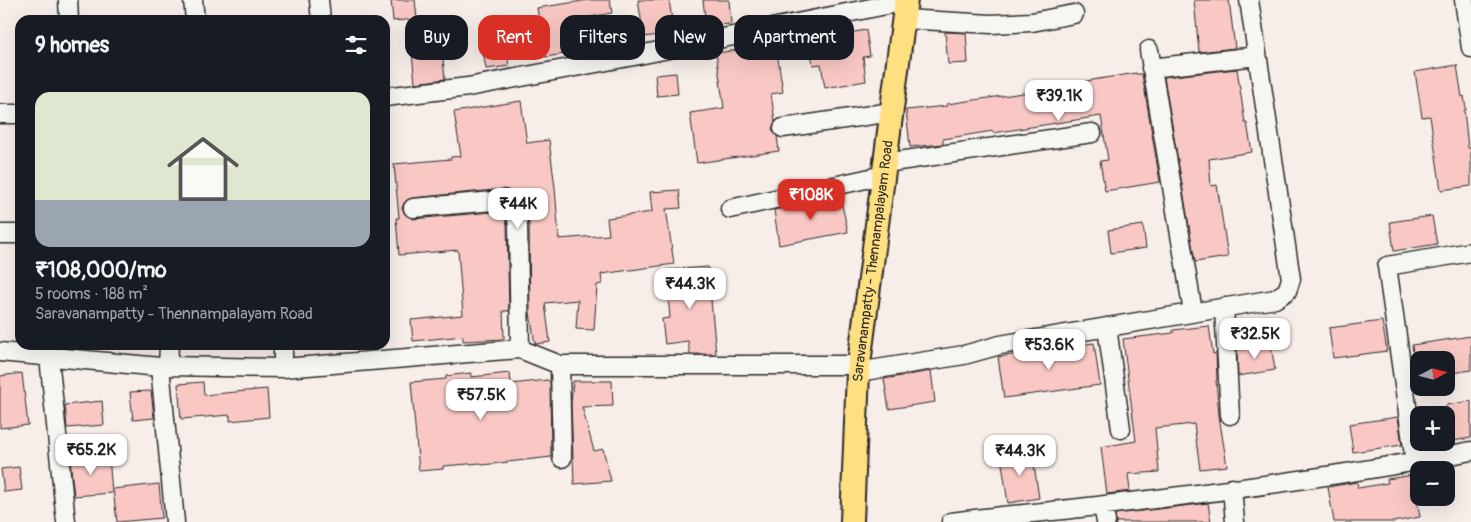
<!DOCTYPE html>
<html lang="en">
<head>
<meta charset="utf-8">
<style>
	:root { --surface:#171b24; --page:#20242c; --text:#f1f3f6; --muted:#9ea1a6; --line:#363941; --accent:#d93025 }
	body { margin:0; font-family:Pangolin,sans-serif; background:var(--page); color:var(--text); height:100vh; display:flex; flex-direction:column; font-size:19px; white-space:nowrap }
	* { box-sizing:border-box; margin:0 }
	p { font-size:16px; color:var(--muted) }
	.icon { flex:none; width:28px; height:28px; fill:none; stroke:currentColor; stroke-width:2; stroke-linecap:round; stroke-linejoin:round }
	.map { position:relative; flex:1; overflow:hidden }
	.details { position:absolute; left:15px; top:15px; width:375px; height:335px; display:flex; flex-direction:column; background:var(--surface); border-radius:15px; box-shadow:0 5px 20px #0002 }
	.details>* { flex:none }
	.hud { position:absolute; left:405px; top:15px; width:475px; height:45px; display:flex; gap:10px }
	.needle { width:32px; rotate:83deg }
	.buttons { position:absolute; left:1410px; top:351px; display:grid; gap:10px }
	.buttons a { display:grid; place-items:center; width:45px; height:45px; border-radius:10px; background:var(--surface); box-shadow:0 5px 20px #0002; font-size:25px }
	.price { position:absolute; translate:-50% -42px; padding:0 11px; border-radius:10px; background:#fff; color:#222; font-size:16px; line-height:32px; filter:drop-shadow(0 1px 2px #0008) }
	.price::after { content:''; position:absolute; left:50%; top:30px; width:15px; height:11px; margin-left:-8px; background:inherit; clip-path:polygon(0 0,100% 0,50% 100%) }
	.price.on { background:var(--accent); color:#fff }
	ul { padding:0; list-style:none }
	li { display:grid; align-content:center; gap:10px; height:265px; padding:0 20px }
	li+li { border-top:1px solid var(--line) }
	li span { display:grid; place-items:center; height:155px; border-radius:15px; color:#555 }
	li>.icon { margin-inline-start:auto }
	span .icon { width:90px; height:90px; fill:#fffc; stroke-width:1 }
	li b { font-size:21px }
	h2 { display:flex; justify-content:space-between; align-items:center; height:60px; padding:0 20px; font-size:21px }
	.chip { padding:0 18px; border-radius:15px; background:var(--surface); box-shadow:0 5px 20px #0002; font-size:18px; line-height:45px }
	.chip.on { background:var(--accent); color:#fff }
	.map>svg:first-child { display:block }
	.building { fill:#f9c8c4; stroke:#2b2b2b }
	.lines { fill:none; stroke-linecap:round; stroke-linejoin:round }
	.minor-casing { stroke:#2b2b2b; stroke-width:21 }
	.major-casing { stroke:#2b2b2b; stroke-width:26 }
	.minor { stroke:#f6f6f2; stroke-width:18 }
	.major { stroke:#ffdf80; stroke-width:22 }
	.labels { text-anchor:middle; stroke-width:4; stroke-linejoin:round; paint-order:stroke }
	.street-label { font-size:14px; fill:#2b2b2b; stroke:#f6f6f2 }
</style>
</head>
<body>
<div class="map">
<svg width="1471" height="522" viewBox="0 0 1471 522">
	<rect width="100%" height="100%" fill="#f7ede9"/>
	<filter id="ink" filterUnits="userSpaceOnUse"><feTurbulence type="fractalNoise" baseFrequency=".02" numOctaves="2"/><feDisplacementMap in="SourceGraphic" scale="10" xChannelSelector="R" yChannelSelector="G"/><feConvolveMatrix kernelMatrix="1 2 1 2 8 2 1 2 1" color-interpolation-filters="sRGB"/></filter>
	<g filter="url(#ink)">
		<path class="building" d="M 391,0 L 415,0 L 417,19 L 393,21 Z
			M 589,0 L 610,0 L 612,13 L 572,20 L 577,52 L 545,57 L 537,8 Z
			M 638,0 L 669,0 L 674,33 L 644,37 Z
			M 703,0 L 729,0 L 731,24 L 706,26 Z
			M 1194,0 L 1229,0 L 1235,48 L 1199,52 Z
			M 502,24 L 509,66 L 486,69 L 479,27 Z
			M 440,30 L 445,79 L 415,83 L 410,33 Z
			M 866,30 L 870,56 L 863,57 L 866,81 L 825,88 L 821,64 L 813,65 L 809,40 Z
			M 945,32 L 966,33 L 968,63 L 948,64 Z
			M 776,45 L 783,92 L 771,94 L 775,121 L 772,129 L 777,136 L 779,151 L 697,163 L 690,113 L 724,108 L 716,53 Z
			M 1457,65 L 1462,97 L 1464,96 L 1466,110 L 1464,110 L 1468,148 L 1471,148 L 1471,186 L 1441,190 L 1430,116 L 1422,117 L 1415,72 Z
			M 1237,69 L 1245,123 L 1247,123 L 1252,152 L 1209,159 L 1211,186 L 1217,185 L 1228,257 L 1195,262 L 1164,77 Z
			M 676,73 L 678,94 L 657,96 L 655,75 Z
			M 1136,73 L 1136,74 L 1142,74 L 1160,182 L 1105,191 L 1100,161 L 1108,160 L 1101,116 L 993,133 L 993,131 L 943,139 L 943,144 L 910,147 L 906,110 L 947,106 L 947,104 L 1030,92 L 1030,90 Z
			M 521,101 L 527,143 L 549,140 L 555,188 L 559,239 L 609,235 L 607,218 L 652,212 L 650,192 L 679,190 L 681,208 L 666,209 L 674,264 L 601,274 L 602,284 L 597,285 L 594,330 L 576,329 L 578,300 L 545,303 L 550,342 L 535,344 L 530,313 L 529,224 L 524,203 L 519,194 L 504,189 L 412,198 L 404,203 L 402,208 L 405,214 L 413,219 L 504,211 L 507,225 L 509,311 L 503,311 L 504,339 L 463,341 L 463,336 L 413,341 L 411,320 L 463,315 L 458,250 L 399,255 L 396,218 L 399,218 L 394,164 L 451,159 L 451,157 L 461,156 L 454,112 Z
			M 840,196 L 848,232 L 779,245 L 774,210 Z
			M 1432,216 L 1437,244 L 1394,251 L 1390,222 Z
			M 1143,225 L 1146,248 L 1111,253 L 1108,230 Z
			M 708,267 L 716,354 L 690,354 L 688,341 L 665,344 L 662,319 L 670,318 L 666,270 Z
			M 1382,321 L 1387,351 L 1333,358 L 1329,328 Z
			M 1209,326 L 1213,354 L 1216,353 L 1217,380 L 1216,380 L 1219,416 L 1227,466 L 1200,469 L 1194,424 L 1155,428 L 1159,472 L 1128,474 L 1130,491 L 1107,494 L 1101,447 L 1136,441 L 1123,339 L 1173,333 L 1173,330 Z
			M 1471,336 L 1471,370 L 1446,374 L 1446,360 L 1414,360 L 1412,345 Z
			M 1094,343 L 1100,385 L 1004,398 L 998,357 Z
			M 1271,344 L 1275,370 L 1238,376 L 1237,349 Z
			M 931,371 L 935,402 L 889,409 L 884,379 Z
			M 22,373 L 28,425 L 0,428 L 0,376 Z
			M 471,373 L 471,377 L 510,373 L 511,384 L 548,380 L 550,382 L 551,457 L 482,465 L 481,463 L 443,466 L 443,469 L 419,471 L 411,382 L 446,379 L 446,376 Z
			M 573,381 L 612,381 L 613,406 L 582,407 L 594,451 L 603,449 L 611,481 L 574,484 L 571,403 Z
			M 203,382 L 204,395 L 267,389 L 269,417 L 230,421 L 230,415 L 181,419 L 178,384 Z
			M 151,391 L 154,418 L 133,420 L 130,392 Z
			M 102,401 L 104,425 L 67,428 L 65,405 Z
			M 1471,401 L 1471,438 L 1446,442 L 1446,405 Z
			M 1398,417 L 1402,445 L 1353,452 L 1349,424 Z
			M 1032,452 L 1039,498 L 1008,503 L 1001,457 Z
			M 109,456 L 112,493 L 74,496 L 70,459 Z
			M 19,467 L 22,490 L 4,492 L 1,469 Z
			M 1413,475 L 1420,517 L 1393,522 L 1334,522 L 1328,487 L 1357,482 L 1358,488 L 1388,483 L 1387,479 Z
			M 159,484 L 162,518 L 117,522 L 113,489 Z
			M 1208,503 L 1211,522 L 1116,522 L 1115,514 Z"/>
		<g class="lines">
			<defs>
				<path id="minor" d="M 68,0 L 69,20
					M 193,0 L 195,20
					M 319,0 L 321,20
					M 1464,0 L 1471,48
					M 904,19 L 991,24 L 1032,22 L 1074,14
					M 1149,50 L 1193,312
					M 1151,68 L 1257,56
					M 385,97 L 468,87 L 634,56 L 906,1
					M 0,114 L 20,114
					M 783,128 L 892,112
					M 885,163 L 1092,133
					M 413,208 L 505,200 L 512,202 L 514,206 L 518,224 L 520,349
					M 730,209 L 884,175
					M 0,234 L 20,234
					M 1224,307 L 1230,415
					M 1107,327 L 1121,429
					M 283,345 L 283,368
					M 0,352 L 160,367 L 168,366 L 283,368 L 520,349 L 560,365 L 860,365
					M 49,357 L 66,522
					M 560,365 L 562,458
					M 168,366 L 169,345
					M 160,367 L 175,522
					M 858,372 L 964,355 L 1000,345 L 1275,299 L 1287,291 L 1291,279 L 1249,0
					M 1415,462 L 1387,266 L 1471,252
					M 1232,488 L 1235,522
					M 1103,506 L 1106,522
					M 951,522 C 1002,515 1053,512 1105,505 C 1227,491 1350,475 1471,451"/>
				<g id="major">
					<path id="s1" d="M 852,522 L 858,372 L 906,0"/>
				</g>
			</defs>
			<use href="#minor" class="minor-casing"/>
			<use href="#major" class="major-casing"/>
			<use href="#minor" class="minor"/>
			<use href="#major" class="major"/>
		</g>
	</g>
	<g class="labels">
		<g class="street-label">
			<text dy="5" stroke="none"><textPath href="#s1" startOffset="262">Saravanampatty - Thennampalayam Road</textPath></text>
		</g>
	</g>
</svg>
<div class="buttons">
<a><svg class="needle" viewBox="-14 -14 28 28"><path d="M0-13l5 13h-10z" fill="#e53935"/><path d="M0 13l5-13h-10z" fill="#9ea1a6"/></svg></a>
<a>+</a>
<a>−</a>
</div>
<b class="price" style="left:1059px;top:122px">₹39.1K</b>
<b class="price on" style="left:811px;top:221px">₹108K</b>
<b class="price" style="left:518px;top:230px">₹44K</b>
<b class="price" style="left:690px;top:310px">₹44.3K</b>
<b class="price" style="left:1255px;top:360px">₹32.5K</b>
<b class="price" style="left:1049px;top:371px">₹53.6K</b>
<b class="price" style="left:481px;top:421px">₹57.5K</b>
<b class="price" style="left:91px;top:476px">₹65.2K</b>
<b class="price" style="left:1020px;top:477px">₹44.3K</b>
<div class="hud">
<a class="chip">Buy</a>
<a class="chip on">Rent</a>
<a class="chip">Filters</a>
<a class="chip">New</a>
<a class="chip">Apartment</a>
</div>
<section class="details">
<h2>9 homes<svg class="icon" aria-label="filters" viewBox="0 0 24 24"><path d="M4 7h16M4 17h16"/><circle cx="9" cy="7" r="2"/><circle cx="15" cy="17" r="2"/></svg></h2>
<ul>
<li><span style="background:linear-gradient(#dfe7d0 70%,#9aa5b1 0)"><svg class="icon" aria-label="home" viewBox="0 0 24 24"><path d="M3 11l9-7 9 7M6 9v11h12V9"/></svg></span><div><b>₹108,000/mo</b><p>5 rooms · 188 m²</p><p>Saravanampatty - Thennampalayam Road</p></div></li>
</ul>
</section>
</div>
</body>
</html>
